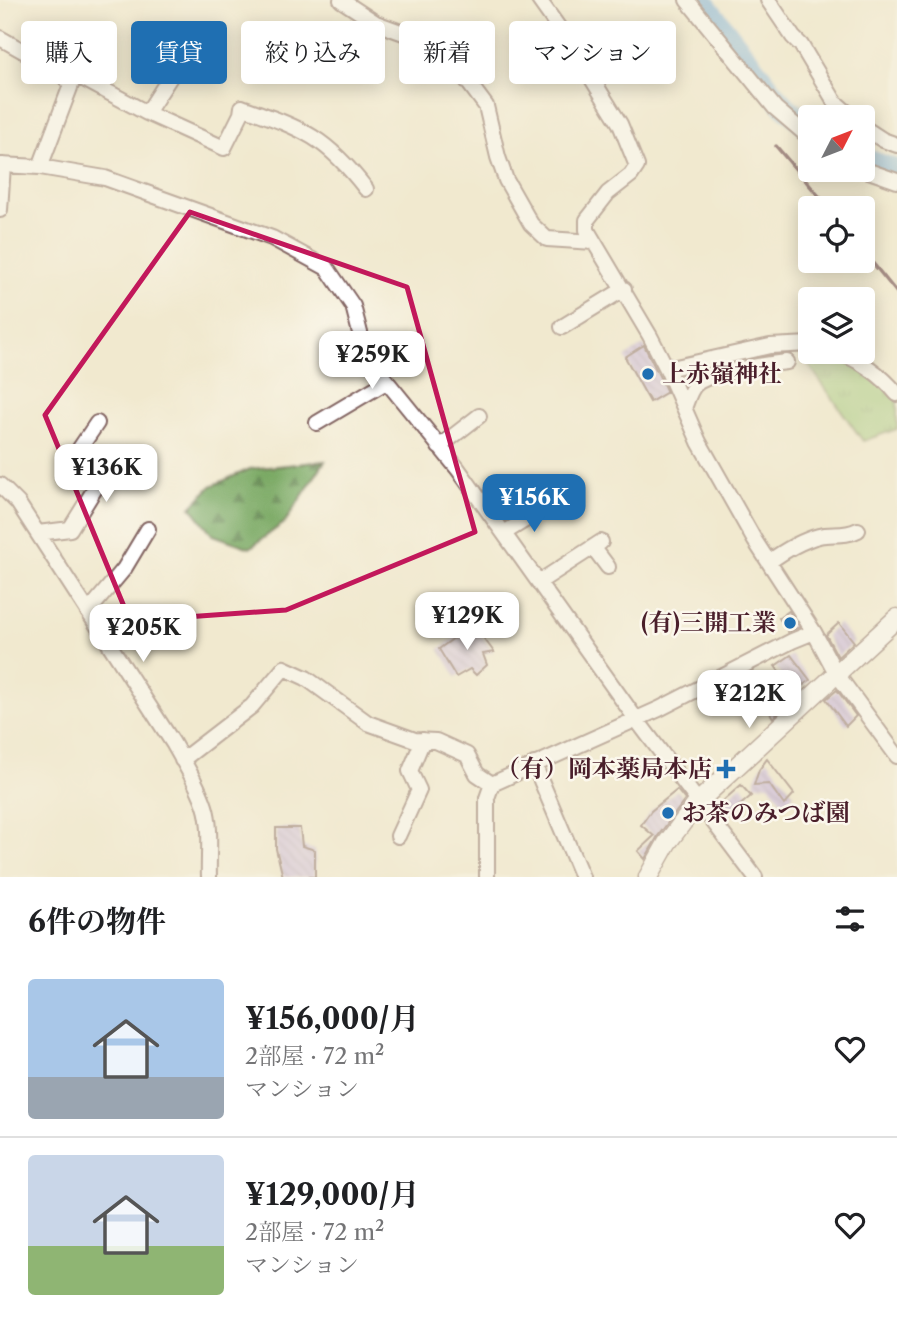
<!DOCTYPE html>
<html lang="ja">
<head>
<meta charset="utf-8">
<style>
	:root { --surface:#fff; --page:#f6f6f6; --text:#202124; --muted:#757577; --line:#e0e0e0; --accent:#1f6fb2 }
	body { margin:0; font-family:"Libre Caslon Text","Noto Serif JP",serif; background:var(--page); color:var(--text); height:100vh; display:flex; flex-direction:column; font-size:26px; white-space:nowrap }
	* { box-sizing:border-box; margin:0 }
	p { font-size:23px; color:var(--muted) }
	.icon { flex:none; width:38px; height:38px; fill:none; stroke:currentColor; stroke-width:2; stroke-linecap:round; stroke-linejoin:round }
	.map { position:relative; height:877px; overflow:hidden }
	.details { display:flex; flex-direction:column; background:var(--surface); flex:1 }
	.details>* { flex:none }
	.top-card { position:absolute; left:21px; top:21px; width:856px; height:63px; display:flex; gap:14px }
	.needle { width:46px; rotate:48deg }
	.controls { position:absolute; left:798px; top:105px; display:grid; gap:14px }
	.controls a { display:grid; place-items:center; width:77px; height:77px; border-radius:7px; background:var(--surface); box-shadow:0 4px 18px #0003; font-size:35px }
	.price { position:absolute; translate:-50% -60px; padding:0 16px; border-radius:14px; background:#fff; color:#222; font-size:23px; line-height:46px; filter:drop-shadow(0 2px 4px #0008) }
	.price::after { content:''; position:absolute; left:50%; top:42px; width:21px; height:16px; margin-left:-10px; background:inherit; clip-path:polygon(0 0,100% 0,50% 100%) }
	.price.current { background:var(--accent); color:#fff }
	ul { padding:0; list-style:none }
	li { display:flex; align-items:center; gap:21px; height:175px; padding:0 28px }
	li+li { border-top:2px solid var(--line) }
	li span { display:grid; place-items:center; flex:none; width:196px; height:140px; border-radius:7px; color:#555 }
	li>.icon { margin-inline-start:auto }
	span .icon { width:84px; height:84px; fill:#fffc; stroke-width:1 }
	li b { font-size:30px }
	h2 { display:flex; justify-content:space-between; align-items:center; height:84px; padding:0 28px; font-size:30px }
	.pill { padding:0 24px; border-radius:7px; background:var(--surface); box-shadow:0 4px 18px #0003; font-size:24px; line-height:63px }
	.pill.current { background:var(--accent); color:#fff }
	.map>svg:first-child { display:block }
	.forest { fill:url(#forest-firs); stroke:#626447; stroke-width:2 }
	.park { fill:url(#park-tufts); stroke:#70714e; stroke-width:2 }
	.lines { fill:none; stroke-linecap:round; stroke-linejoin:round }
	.river { stroke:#6aa7db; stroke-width:23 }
	.building { fill:url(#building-back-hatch) }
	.minor-casing { stroke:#846664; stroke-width:18 }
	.major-casing { stroke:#846664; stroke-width:21 }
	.minor { stroke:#fff; stroke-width:14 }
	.major { stroke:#fff; stroke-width:18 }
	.rail { stroke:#4a1f2b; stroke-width:3.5 }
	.marked { fill:none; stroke:#c2185b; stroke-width:5; stroke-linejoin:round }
	.poi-dot { fill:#1f6fb2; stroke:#fbf7ec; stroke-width:2.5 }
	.labels { text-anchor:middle; stroke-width:5; stroke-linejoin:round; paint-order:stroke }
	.poi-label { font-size:24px; font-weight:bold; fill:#4a1f2b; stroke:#fbf7ec; text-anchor:start }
</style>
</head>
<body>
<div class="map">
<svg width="897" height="877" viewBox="0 0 897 877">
	<defs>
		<pattern id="forest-firs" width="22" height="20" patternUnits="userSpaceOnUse" patternTransform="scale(1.75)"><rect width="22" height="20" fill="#79a963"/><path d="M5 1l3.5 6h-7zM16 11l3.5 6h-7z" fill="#658952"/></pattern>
		<pattern id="park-tufts" width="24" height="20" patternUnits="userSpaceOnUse" patternTransform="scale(1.75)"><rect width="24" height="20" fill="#97c371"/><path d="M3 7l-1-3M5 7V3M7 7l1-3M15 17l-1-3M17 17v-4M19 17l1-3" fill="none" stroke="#7d9e5d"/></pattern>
		<pattern id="building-back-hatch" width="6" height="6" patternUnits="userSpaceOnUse" patternTransform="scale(1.75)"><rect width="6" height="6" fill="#c0aae2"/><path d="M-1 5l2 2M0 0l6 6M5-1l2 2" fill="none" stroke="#9e8ab7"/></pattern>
	</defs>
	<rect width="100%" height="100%" fill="#fbf7ec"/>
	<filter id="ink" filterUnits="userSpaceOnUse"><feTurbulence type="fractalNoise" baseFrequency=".0143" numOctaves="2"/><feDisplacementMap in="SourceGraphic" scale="14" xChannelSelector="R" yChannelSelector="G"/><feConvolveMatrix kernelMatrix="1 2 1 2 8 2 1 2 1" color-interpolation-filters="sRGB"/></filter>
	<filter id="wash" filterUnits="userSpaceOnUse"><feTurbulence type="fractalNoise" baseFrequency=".00686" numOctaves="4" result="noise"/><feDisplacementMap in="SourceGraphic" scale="28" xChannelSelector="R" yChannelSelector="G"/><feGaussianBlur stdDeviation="1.57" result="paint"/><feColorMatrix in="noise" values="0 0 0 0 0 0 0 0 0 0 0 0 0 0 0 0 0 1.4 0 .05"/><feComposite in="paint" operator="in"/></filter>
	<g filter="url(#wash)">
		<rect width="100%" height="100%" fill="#f1e9cf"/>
		<path class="forest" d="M 325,461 L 285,522 L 250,548 L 213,535 L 191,507 L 211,486 L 250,469 Z"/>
		<path class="park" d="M 863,350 L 897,389 L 897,429 L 863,441 L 806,361 Z"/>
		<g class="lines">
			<path class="river" d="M 701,0 L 782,104 L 810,127
				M 863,159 L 897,171"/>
		</g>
		<g id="blocks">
			<path class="building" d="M 644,345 L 667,392 L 650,402 L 625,357 Z
				M 789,611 L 800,627 L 788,632 L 779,618 Z
				M 839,623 L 854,642 L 838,657 L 826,635 Z
				M 473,624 L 494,652 L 483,654 L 487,665 L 476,675 L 470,669 L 456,677 L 439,649 Z
				M 791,655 L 810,680 L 790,695 L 793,699 L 773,718 L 758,692 L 781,674 L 775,666 Z
				M 837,690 L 856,716 L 846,726 L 826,699 Z
				M 767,759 L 794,794 L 784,805 L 769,784 L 754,785 L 759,770 Z
				M 741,785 L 751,796 L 724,819 L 715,808 Z
				M 677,790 L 685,800 L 658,836 L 645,859 L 638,851 L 654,836 L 641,825 L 651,811 Z
				M 276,828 L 300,828 L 302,846 L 315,850 L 315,877 L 283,877 L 276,849 Z"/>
		</g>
	</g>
	<g filter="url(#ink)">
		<use href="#blocks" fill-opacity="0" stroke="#846664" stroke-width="2"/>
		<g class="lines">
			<defs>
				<path id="minor" d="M 341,0 L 376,23 L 442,47 L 486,106 L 498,157 L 506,180 L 531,224 L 547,239 L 594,242
					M 539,0 L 571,45 L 620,124 L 637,166 L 631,175 L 608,193 L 587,220 L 587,230 L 650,336 L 667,369 L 699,442 L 755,541 L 814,632 L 836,673 L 897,756
					M 687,0 L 775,108 L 810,138
					M 768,0 L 793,37 L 801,45 L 835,102 L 852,117
					M 0,38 L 62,73 L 71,85 L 40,167
					M 68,81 L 80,77 L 147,113 L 224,148 L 241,114 L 242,107 C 303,129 325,136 366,189
					M 147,113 L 174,71 L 178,58
					M 863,127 L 883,140 L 897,145
					M 0,165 L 40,167 L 105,178 L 272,238 L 327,268 L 353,306 L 366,356 L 458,469 L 636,719 L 755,877
					M 863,169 L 897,181
					M 0,210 L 3,165
					M 562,327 L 624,289
					M 836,352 C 859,359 882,375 897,394
					M 667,369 L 770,346 L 810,344
					M 684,408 C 687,401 690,389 696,384 C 710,372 767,364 787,362
					M 317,423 L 386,382
					M 439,447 L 479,416
					M 0,485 L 18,503 L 173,743 C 184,763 198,784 205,806 C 212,827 208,855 209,877
					M 38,533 L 70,529 L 109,466 L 80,448 L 97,423
					M 504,533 L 554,502 L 566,510
					M 593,547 L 608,567
					M 769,562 C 784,551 800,541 819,536 C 832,533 845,537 858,530
					M 539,582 L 601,542
					M 88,612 L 124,569 L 148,529
					M 182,760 L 252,706 L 284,668 L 306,678 L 368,723 L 415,740 L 436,741 L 467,755 L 477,774 L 492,784
					M 534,764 L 582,877
					M 398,836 L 419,790 L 410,771 L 423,740
					M 487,877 L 487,798 L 492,784 L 659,709 L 792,641 L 814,632"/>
				<path id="major" d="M 648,877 L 667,843 L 698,802 L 897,618"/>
			</defs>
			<use href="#minor" class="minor-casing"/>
			<use href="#major" class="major-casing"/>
			<use href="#minor" class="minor"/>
			<use href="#major" class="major"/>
			<path class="rail" d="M 776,146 L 829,208
				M 863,251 L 897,293"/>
		</g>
	</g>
	<path d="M0 0H897V877H0ZM 190,212 L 407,287 L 475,532 L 286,610 L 130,621 L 45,415 Z" fill="#f1e9cf" fill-opacity=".55" fill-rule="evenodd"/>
	<path class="marked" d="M 190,212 L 407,287 L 475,532 L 286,610 L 130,621 L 45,415 Z"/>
	<g class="poi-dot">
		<circle cx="648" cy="374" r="7"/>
		<circle cx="790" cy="623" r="7"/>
		<path d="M722.5 758.5h7v7h7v7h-7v7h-7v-7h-7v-7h7z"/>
		<circle cx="668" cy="813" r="7"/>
	</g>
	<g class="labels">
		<g class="poi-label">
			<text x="662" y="382">上赤嶺神社</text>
			<text x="776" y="631" text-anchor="end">(有)三開工業</text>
			<text x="712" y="777" text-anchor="end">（有）岡本薬局本店</text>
			<text x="682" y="821">お茶のみつば園</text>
		</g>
	</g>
</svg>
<div class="controls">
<a><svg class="needle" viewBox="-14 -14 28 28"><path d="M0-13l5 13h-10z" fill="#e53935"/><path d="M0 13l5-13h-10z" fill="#757577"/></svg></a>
<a><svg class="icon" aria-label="locate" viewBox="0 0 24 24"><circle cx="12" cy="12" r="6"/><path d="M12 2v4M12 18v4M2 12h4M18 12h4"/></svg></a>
<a><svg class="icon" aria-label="layers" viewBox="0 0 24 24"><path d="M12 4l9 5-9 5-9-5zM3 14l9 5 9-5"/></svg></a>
</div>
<b class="price" style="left:372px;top:391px">¥259K</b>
<b class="price" style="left:106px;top:504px">¥136K</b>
<b class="price current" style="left:534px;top:534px">¥156K</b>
<b class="price" style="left:467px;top:652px">¥129K</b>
<b class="price" style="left:143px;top:664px">¥205K</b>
<b class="price" style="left:749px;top:730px">¥212K</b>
<div class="top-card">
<a class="pill">購入</a>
<a class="pill current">賃貸</a>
<a class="pill">絞り込み</a>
<a class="pill">新着</a>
<a class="pill">マンション</a>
</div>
</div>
<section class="details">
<h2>6件の物件<svg class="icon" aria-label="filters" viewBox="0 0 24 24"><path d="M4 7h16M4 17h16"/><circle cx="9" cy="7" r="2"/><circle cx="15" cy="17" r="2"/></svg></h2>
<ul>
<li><span style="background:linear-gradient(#a9c7e8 70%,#9aa5b1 0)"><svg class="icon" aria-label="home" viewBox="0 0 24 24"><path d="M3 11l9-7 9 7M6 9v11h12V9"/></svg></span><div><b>¥156,000/月</b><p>2部屋 · 72 m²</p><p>マンション</p></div><svg class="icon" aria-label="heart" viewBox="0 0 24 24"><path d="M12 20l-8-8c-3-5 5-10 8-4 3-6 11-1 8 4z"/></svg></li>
<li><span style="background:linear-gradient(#c9d6e8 65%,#8fb573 0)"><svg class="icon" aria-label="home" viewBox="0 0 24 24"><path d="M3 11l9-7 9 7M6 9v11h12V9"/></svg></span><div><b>¥129,000/月</b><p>2部屋 · 72 m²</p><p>マンション</p></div><svg class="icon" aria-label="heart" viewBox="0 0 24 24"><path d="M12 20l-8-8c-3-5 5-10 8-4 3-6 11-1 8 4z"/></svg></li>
</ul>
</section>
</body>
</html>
